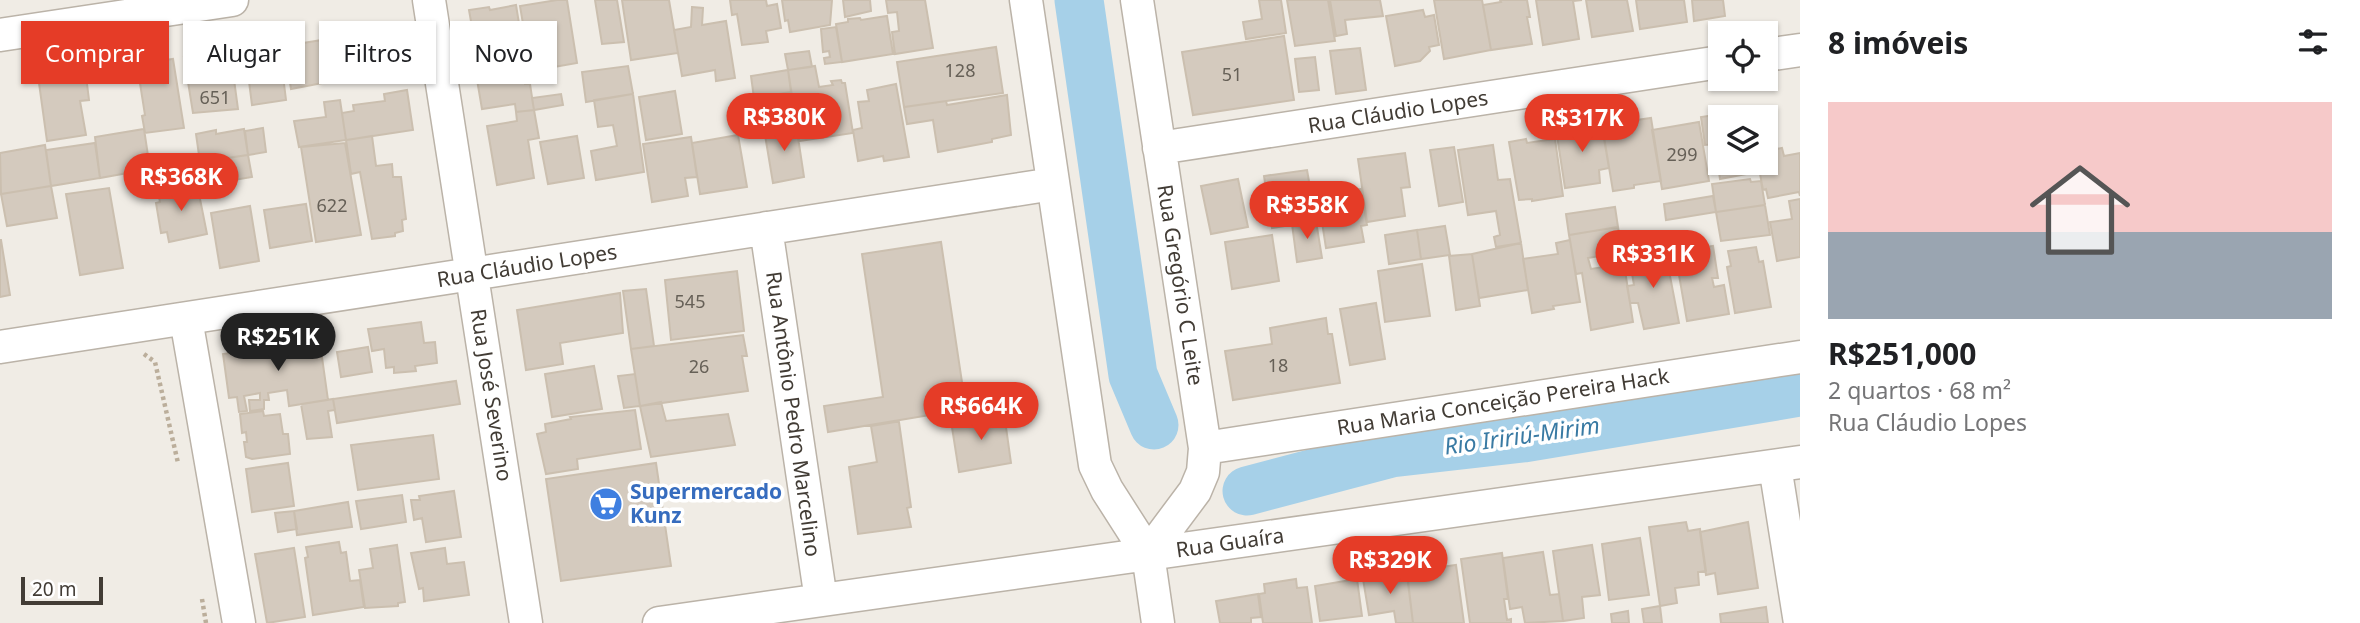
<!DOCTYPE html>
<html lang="pt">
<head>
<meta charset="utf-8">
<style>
	:root { --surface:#fff; --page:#f2f2f2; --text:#202124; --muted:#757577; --accent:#e53c27 }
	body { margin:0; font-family:"Noto Sans",sans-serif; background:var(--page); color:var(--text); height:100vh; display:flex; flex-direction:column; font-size:26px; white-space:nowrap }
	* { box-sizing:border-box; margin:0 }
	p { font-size:23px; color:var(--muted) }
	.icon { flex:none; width:38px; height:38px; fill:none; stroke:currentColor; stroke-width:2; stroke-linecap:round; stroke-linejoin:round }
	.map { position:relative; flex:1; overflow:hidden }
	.drawer { display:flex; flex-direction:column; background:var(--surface); width:560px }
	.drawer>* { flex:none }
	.top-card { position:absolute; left:21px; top:21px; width:665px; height:63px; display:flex; gap:14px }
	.buttons { position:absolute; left:1708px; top:21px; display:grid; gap:14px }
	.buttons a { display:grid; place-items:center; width:70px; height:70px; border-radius:0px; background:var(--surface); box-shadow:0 2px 5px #0004; font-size:35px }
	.scale { position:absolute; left:21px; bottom:18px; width:82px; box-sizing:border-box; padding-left:7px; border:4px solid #423c35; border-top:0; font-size:19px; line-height:24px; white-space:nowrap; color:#423c35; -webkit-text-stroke:5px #fff; paint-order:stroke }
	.price { position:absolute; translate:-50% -60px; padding:0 16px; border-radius:24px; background:var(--accent); color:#fff; font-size:23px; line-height:46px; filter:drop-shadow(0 2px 4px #0008) }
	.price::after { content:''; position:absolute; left:50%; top:42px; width:21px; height:16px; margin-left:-10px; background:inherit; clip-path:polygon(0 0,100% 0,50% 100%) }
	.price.on { background:#222; color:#fff }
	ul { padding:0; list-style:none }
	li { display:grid; align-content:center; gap:14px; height:371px; padding:0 28px }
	li span { display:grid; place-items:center; height:217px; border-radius:0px; color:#555 }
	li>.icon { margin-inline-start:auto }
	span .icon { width:126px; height:126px; fill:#fffc; stroke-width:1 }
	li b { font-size:30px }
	h2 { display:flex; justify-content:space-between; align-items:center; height:84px; padding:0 28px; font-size:30px }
	.tag { padding:0 24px; border-radius:0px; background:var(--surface); box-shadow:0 2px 5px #0004; font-size:24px; line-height:63px }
	.tag.on { background:var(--accent); color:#fff }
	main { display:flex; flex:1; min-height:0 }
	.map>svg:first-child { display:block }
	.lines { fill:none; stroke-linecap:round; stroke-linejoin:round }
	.river { stroke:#a6d0e8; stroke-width:49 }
	.building { fill:#d4cabe; stroke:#cbbfaf; stroke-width:2 }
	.minor-casing { stroke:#bbb3a8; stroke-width:35 }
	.path { stroke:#bbae9b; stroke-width:4.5; stroke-dasharray:3.5 3.5; stroke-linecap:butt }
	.minor { stroke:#fff; stroke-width:32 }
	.labels { text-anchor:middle; stroke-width:7; stroke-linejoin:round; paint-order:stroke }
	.number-label { font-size:18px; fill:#666057 }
	.street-label { font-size:21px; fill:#423c35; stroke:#fff }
	.shop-label { font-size:21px; font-weight:bold; fill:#366cbe; stroke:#fff; text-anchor:start }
	.water-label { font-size:23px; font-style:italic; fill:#397aa3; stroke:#fff }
</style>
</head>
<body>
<main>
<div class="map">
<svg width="1800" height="623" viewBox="0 0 1800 623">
	<rect width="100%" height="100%" fill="#f0ece5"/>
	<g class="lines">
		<path class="river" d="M 1079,0 L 1133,375 L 1154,425
			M 1247,491 L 1391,453 L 1523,438 L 1800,392"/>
	</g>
	<path class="building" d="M 557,0 L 567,0 L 577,63 L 531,71 L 520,6 Z
		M 595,0 L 617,0 L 624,42 L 602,44 Z
		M 622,0 L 669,0 L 678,53 L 631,60 Z
		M 730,0 L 766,0 L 767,6 L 777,4 L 781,28 L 766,31 L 768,42 L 742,45 L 737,14 L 732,15 Z
		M 782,0 L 832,0 L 830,25 L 790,32 L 788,20 L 785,21 Z
		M 843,0 L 870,0 L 871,11 L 845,17 Z
		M 886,0 L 925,0 L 933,48 L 895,54 L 892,32 L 899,31 L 897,12 L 888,13 Z
		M 1259,0 L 1281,0 L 1286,33 L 1246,39 L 1243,22 L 1262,19 Z
		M 1287,0 L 1328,0 L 1335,41 L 1295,46 Z
		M 1330,0 L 1380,0 L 1383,16 L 1345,20 L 1347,34 L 1336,36 Z
		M 1434,0 L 1482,0 L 1491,50 L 1444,59 Z
		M 1500,0 L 1527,0 L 1530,17 L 1527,17 L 1532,44 L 1491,50 L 1483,5 L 1501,2 Z
		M 1536,0 L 1582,0 L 1573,1 L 1579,39 L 1543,45 Z
		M 1586,0 L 1627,0 L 1633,31 L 1592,37 Z
		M 1636,0 L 1684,0 L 1687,22 L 1640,29 Z
		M 1692,0 L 1723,0 L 1725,16 L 1694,21 Z
		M 516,5 L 524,54 L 473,62 L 468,28 L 472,27 L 469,10 L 489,7 L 490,10 Z
		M 692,7 L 703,8 L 702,25 L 726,21 L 735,78 L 716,81 L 715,70 L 682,76 L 674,30 L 691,27 Z
		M 1423,10 L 1425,17 L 1434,15 L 1439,45 L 1429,47 L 1430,51 L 1420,61 L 1395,66 L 1386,16 Z
		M 887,16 L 893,54 L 842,62 L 836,24 L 848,22 L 848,19 L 860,18 L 861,20 Z
		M 836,27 L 842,62 L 825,64 L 824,58 L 830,57 L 829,51 L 823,52 L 821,29 Z
		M 1284,36 L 1294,100 L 1193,115 L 1182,52 Z
		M 322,40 L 328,82 L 291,89 L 284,46 Z
		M 279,44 L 286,100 L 252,105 L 245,50 Z
		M 996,47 L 1003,93 L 904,107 L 897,62 Z
		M 1360,48 L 1366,90 L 1336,94 L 1330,51 Z
		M 230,50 L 238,109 L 193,113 L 184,57 Z
		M 809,51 L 812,67 L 788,70 L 785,54 Z
		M 525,53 L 528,69 L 523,70 L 525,84 L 530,84 L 534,110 L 516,112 L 515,104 L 482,109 L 474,62 Z
		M 1315,57 L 1319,90 L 1299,92 L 1295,59 Z
		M 173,59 L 184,128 L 145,133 L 142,116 L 145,115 L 137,64 Z
		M 628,66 L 633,94 L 586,102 L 582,72 Z
		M 815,66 L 819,87 L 833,85 L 831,81 L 841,80 L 842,83 L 845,83 L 853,133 L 799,141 L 788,70 Z
		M 788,70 L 791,92 L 754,98 L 751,76 Z
		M 86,76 L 89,100 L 80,101 L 86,135 L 47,141 L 39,83 Z
		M 896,84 L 909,157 L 884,161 L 883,156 L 858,161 L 853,130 L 862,128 L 858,102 L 869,101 L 867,90 Z
		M 407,90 L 413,130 L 346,140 L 342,113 L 354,111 L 353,105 L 385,101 L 384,94 Z
		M 675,91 L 682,134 L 646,140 L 639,97 Z
		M 561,94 L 563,105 L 534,110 L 532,98 Z
		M 633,94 L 644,172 L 596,180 L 591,151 L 617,146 L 613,125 L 598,127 L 594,100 Z
		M 1007,95 L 1011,135 L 992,139 L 992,142 L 938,152 L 933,120 L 907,124 L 904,107 L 946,101 L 947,105 Z
		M 340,100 L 346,140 L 299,147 L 294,121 L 326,117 L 324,102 Z
		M 534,110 L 539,138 L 528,140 L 534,178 L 497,185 L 487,126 L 517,121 L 516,112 Z
		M 1748,110 L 1749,117 L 1720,117 L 1720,163 L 1755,163 L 1757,172 L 1720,179 L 1715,144 L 1705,145 L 1701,117 Z
		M 1651,118 L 1661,181 L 1634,185 L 1634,188 L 1613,191 L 1602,125 Z
		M 1601,121 L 1609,168 L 1599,170 L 1600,183 L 1565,188 L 1556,129 Z
		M 1699,122 L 1709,181 L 1662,189 L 1652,130 Z
		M 796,124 L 804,177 L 773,183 L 764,129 Z
		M 263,128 L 266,152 L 248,155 L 245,131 Z
		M 144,129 L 150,169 L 100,178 L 95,137 Z
		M 244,129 L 248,155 L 200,162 L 196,134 L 216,130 L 216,134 Z
		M 738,135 L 747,187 L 700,194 L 692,143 Z
		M 372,136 L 376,166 L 392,164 L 393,177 L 401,177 L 406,219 L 402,220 L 403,231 L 395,233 L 395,236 L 372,239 L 360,172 L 351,174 L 346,140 Z
		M 577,136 L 584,178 L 548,184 L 540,142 Z
		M 691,137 L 697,177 L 685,178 L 688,196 L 652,202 L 643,144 Z
		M 1526,139 L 1527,143 L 1555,139 L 1563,196 L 1532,201 L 1532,199 L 1519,200 L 1509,142 Z
		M 95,143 L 100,178 L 51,186 L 46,150 Z
		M 345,143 L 361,235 L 316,242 L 301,147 Z
		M 45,145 L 51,186 L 1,194 L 0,153 Z
		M 1493,145 L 1498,180 L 1510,179 L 1521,243 L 1496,247 L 1494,237 L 1500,235 L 1496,211 L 1468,215 L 1458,150 Z
		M 1454,147 L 1463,202 L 1439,206 L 1430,150 Z
		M 1782,148 L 1784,156 L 1800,153 L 1800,196 L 1799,192 L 1768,198 L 1766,189 L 1763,190 L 1758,163 L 1766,163 L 1766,151 Z
		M 1405,153 L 1410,187 L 1401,188 L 1405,216 L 1367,222 L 1358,159 Z
		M 248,155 L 252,177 L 204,185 L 200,162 Z
		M 1307,170 L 1316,221 L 1272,228 L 1264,176 Z
		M 1238,179 L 1248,227 L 1211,234 L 1201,186 Z
		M 1750,179 L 1751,182 L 1761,181 L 1765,205 L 1716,212 L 1712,184 Z
		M 197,184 L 207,234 L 169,242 L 167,232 L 161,233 L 156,203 L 160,202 L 158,192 Z
		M 51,186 L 57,218 L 7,226 L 1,194 Z
		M 109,188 L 123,268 L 80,275 L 66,194 Z
		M 1361,189 L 1367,225 L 1361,226 L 1364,242 L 1326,248 L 1318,196 Z
		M 1713,196 L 1716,212 L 1666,220 L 1664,204 Z
		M 1800,199 L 1800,257 L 1777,261 L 1770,222 L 1792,219 L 1789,201 Z
		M 306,204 L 312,241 L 270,248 L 264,210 Z
		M 1765,205 L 1770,235 L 1721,241 L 1716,212 Z
		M 250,206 L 259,261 L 220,268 L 211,213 Z
		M 1615,207 L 1618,227 L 1569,235 L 1566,214 Z
		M 1316,221 L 1322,258 L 1297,262 L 1292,224 Z
		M 1445,226 L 1450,255 L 1421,259 L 1417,230 Z
		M 1618,227 L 1622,252 L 1588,258 L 1591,269 L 1624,264 L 1633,322 L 1591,330 L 1582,273 L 1576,274 L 1569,235 Z
		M 1417,230 L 1421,259 L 1389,264 L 1385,235 Z
		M 1272,235 L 1279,281 L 1232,289 L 1225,242 Z
		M 1,240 L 10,295 L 0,297 L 0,240 Z
		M 1570,240 L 1580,302 L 1553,306 L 1554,309 L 1532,313 L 1523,259 L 1558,254 L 1556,243 Z
		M 941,242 L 966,409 L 828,432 L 824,406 L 883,397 L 862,254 Z
		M 1521,243 L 1528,290 L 1479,298 L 1472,254 Z
		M 1713,246 L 1718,278 L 1712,278 L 1714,287 L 1724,285 L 1729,314 L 1687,321 L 1675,252 Z
		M 1756,247 L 1759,262 L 1763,261 L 1771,307 L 1735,313 L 1727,267 L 1731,266 L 1728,251 Z
		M 1663,249 L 1664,255 L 1666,255 L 1679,323 L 1644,329 L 1638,303 L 1630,303 L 1627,286 L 1634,285 L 1630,262 L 1632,261 L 1632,256 Z
		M 1472,254 L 1480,306 L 1456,310 L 1449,256 Z
		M 1422,264 L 1430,316 L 1385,322 L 1378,271 Z
		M 737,271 L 744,331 L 671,340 L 665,280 Z
		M 646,289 L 654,346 L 631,349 L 623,291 Z
		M 620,293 L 623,333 L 560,343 L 563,364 L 526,370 L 517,310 Z
		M 1376,303 L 1385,359 L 1350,365 L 1340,309 Z
		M 1326,318 L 1328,334 L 1332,334 L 1340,383 L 1233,400 L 1225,351 L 1272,344 L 1270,328 Z
		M 421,322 L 424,343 L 435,342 L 437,363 L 415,366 L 416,371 L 394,373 L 394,367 L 386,368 L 384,349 L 372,351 L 368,329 Z
		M 743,335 L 747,356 L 742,356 L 748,391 L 640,406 L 631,349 Z
		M 319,336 L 328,400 L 289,406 L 287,390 L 268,393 L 269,400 L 264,400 L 264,409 L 250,411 L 249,400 L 260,400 L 260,393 L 244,396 L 247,411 L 239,412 L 237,397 L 229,398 L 223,354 L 284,345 L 283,341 Z
		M 368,347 L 372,372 L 341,377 L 337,352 Z
		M 594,366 L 602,409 L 552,417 L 545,374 Z
		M 635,374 L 640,406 L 624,408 L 618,376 Z
		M 456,381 L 460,404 L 337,423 L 333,399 Z
		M 333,399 L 335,410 L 328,411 L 332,437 L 307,439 L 301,404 Z
		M 661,402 L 666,421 L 728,414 L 735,445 L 651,457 L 640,406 Z
		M 635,410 L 641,449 L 577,459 L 578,469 L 546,474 L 537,434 L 546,432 L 545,424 L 571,419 L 570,417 Z
		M 263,411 L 264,416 L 280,414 L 283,434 L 288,434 L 290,454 L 252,459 L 246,457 L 244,442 L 247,442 L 246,432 L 242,433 L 240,414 Z
		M 1004,413 L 1011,463 L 959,472 L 951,421 Z
		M 895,422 L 899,422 L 911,507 L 907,508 L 911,527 L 858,534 L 849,467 L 877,462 L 871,426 Z
		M 433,435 L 439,479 L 358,490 L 351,445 Z
		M 288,463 L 294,506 L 252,512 L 246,469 Z
		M 656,463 L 671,566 L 561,581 L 546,479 Z
		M 454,491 L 461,537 L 426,542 L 422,518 L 414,520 L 411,500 L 420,500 L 419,496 Z
		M 402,495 L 406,522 L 361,529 L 356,501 Z
		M 348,502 L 352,527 L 297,535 L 294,511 Z
		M 294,511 L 297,529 L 278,532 L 275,513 Z
		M 1686,522 L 1688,531 L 1700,529 L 1706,571 L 1698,572 L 1699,585 L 1675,588 L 1677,603 L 1660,606 L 1649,527 Z
		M 1748,522 L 1758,588 L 1718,594 L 1715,573 L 1706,575 L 1700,532 Z
		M 1640,538 L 1649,595 L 1609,600 L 1602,544 Z
		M 339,542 L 341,553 L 346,552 L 350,581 L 360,580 L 364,607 L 313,615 L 305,558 L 308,557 L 306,547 Z
		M 397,545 L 405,602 L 398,603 L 398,606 L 365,608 L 359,570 L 373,568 L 370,549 Z
		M 1592,545 L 1600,595 L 1582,597 L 1584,618 L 1563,621 L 1553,551 Z
		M 294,548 L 305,617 L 267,623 L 255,554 Z
		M 445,548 L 447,564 L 464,562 L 469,595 L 424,601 L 423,588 L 419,589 L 411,553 Z
		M 1543,552 L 1550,595 L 1559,594 L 1563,621 L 1525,623 L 1522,607 L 1510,609 L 1503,558 Z
		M 1502,553 L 1508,599 L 1504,599 L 1507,620 L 1511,619 L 1511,623 L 1470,623 L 1461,559 Z
		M 1456,565 L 1464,623 L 1413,623 L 1407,575 L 1413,574 L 1413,571 Z
		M 1407,572 L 1413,623 L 1396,623 L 1394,611 L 1369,615 L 1363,579 Z
		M 1296,579 L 1297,588 L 1307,587 L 1312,623 L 1263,623 L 1259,594 L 1265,593 L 1264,584 Z
		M 1357,579 L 1362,616 L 1320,621 L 1315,586 Z
		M 1258,594 L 1261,617 L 1251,618 L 1251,623 L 1220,623 L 1216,601 Z
		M 1660,606 L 1662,623 L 1644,623 L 1642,609 Z
		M 1766,607 L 1768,623 L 1721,623 L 1720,614 Z
		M 1628,611 L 1629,623 L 1612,623 L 1611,614 Z"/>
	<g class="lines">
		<defs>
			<path id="minor" d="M 429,0 L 526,623
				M 1026,0 L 1095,465 L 1107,490 L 1148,554 L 1158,623
				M 1137,0 L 1205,448 L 1203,472 L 1195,491 L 1148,554
				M 0,35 L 232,0
				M 1766,55 L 1800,50
				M 1159,148 L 1720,62
				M 766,228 L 821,600
				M 186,319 L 239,623
				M 0,347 L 1053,184
				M 1205,448 L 1800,357
				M 1775,466 L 1800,623
				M 659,623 L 1800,462"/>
		</defs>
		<use href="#minor" class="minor-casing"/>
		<path class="path" d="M 144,354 L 155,362 L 178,463
			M 202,599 L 206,623"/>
		<use href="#minor" class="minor"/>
	</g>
	<defs>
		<symbol id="supermarket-disc" viewBox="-11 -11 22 22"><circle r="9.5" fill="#3f7fe0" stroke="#fff"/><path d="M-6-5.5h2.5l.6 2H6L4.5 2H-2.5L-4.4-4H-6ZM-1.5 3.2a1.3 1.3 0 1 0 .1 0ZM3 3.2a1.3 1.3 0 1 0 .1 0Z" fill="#fff"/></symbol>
	</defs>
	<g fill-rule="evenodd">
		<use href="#supermarket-disc" x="587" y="485" width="38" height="38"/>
	</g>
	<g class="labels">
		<g class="number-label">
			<text x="960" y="77">128</text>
			<text x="1232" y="81">51</text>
			<text x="215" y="104">651</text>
			<text x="1682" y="161">299</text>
			<text x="332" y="212">622</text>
			<text x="690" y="308">545</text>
			<text x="1278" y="372">18</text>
			<text x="699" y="373">26</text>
		</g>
		<g class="street-label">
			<text transform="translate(1398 112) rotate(-9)" y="7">Rua Cláudio Lopes</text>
			<text transform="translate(527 266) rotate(-9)" y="7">Rua Cláudio Lopes</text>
			<text transform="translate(1180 285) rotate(81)" y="7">Rua Gregório C Leite</text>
			<text transform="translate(491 395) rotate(81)" y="7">Rua José Severino</text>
			<text transform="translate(1503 402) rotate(-9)" y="7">Rua Maria Conceição Pereira Hack</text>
			<text transform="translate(793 414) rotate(82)" y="7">Rua Antônio Pedro Marcelino</text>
			<text transform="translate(1230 543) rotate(-8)" y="7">Rua Guaíra</text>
		</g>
		<g class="shop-label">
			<text x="630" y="499">Supermercado<tspan x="630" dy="24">Kunz</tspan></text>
		</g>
		<g class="water-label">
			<text transform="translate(1522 436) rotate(-8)" y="8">Rio Iririú-Mirim</text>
		</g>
	</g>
</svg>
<div class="buttons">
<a><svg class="icon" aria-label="locate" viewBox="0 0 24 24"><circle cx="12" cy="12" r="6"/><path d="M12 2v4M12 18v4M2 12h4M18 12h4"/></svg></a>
<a><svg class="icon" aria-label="layers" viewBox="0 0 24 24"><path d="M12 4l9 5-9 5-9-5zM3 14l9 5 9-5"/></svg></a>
</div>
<div class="scale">20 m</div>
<b class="price" style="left:784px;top:153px">R$380K</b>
<b class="price" style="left:1582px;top:154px">R$317K</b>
<b class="price" style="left:181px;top:213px">R$368K</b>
<b class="price" style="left:1307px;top:241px">R$358K</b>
<b class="price" style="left:1653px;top:290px">R$331K</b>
<b class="price on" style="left:278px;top:373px">R$251K</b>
<b class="price" style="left:981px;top:442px">R$664K</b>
<b class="price" style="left:1390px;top:596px">R$329K</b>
<div class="top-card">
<a class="tag on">Comprar</a>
<a class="tag">Alugar</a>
<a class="tag">Filtros</a>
<a class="tag">Novo</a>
</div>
</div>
<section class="drawer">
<h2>8 imóveis<svg class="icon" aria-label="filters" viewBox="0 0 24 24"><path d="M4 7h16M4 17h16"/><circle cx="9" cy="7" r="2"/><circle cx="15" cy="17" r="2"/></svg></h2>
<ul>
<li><span style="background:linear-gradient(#f6c9c9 60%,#9aa5b1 0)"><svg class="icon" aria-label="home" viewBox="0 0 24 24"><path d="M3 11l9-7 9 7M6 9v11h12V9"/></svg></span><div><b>R$251,000</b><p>2 quartos · 68 m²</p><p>Rua Cláudio Lopes</p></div></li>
</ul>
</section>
</main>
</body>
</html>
